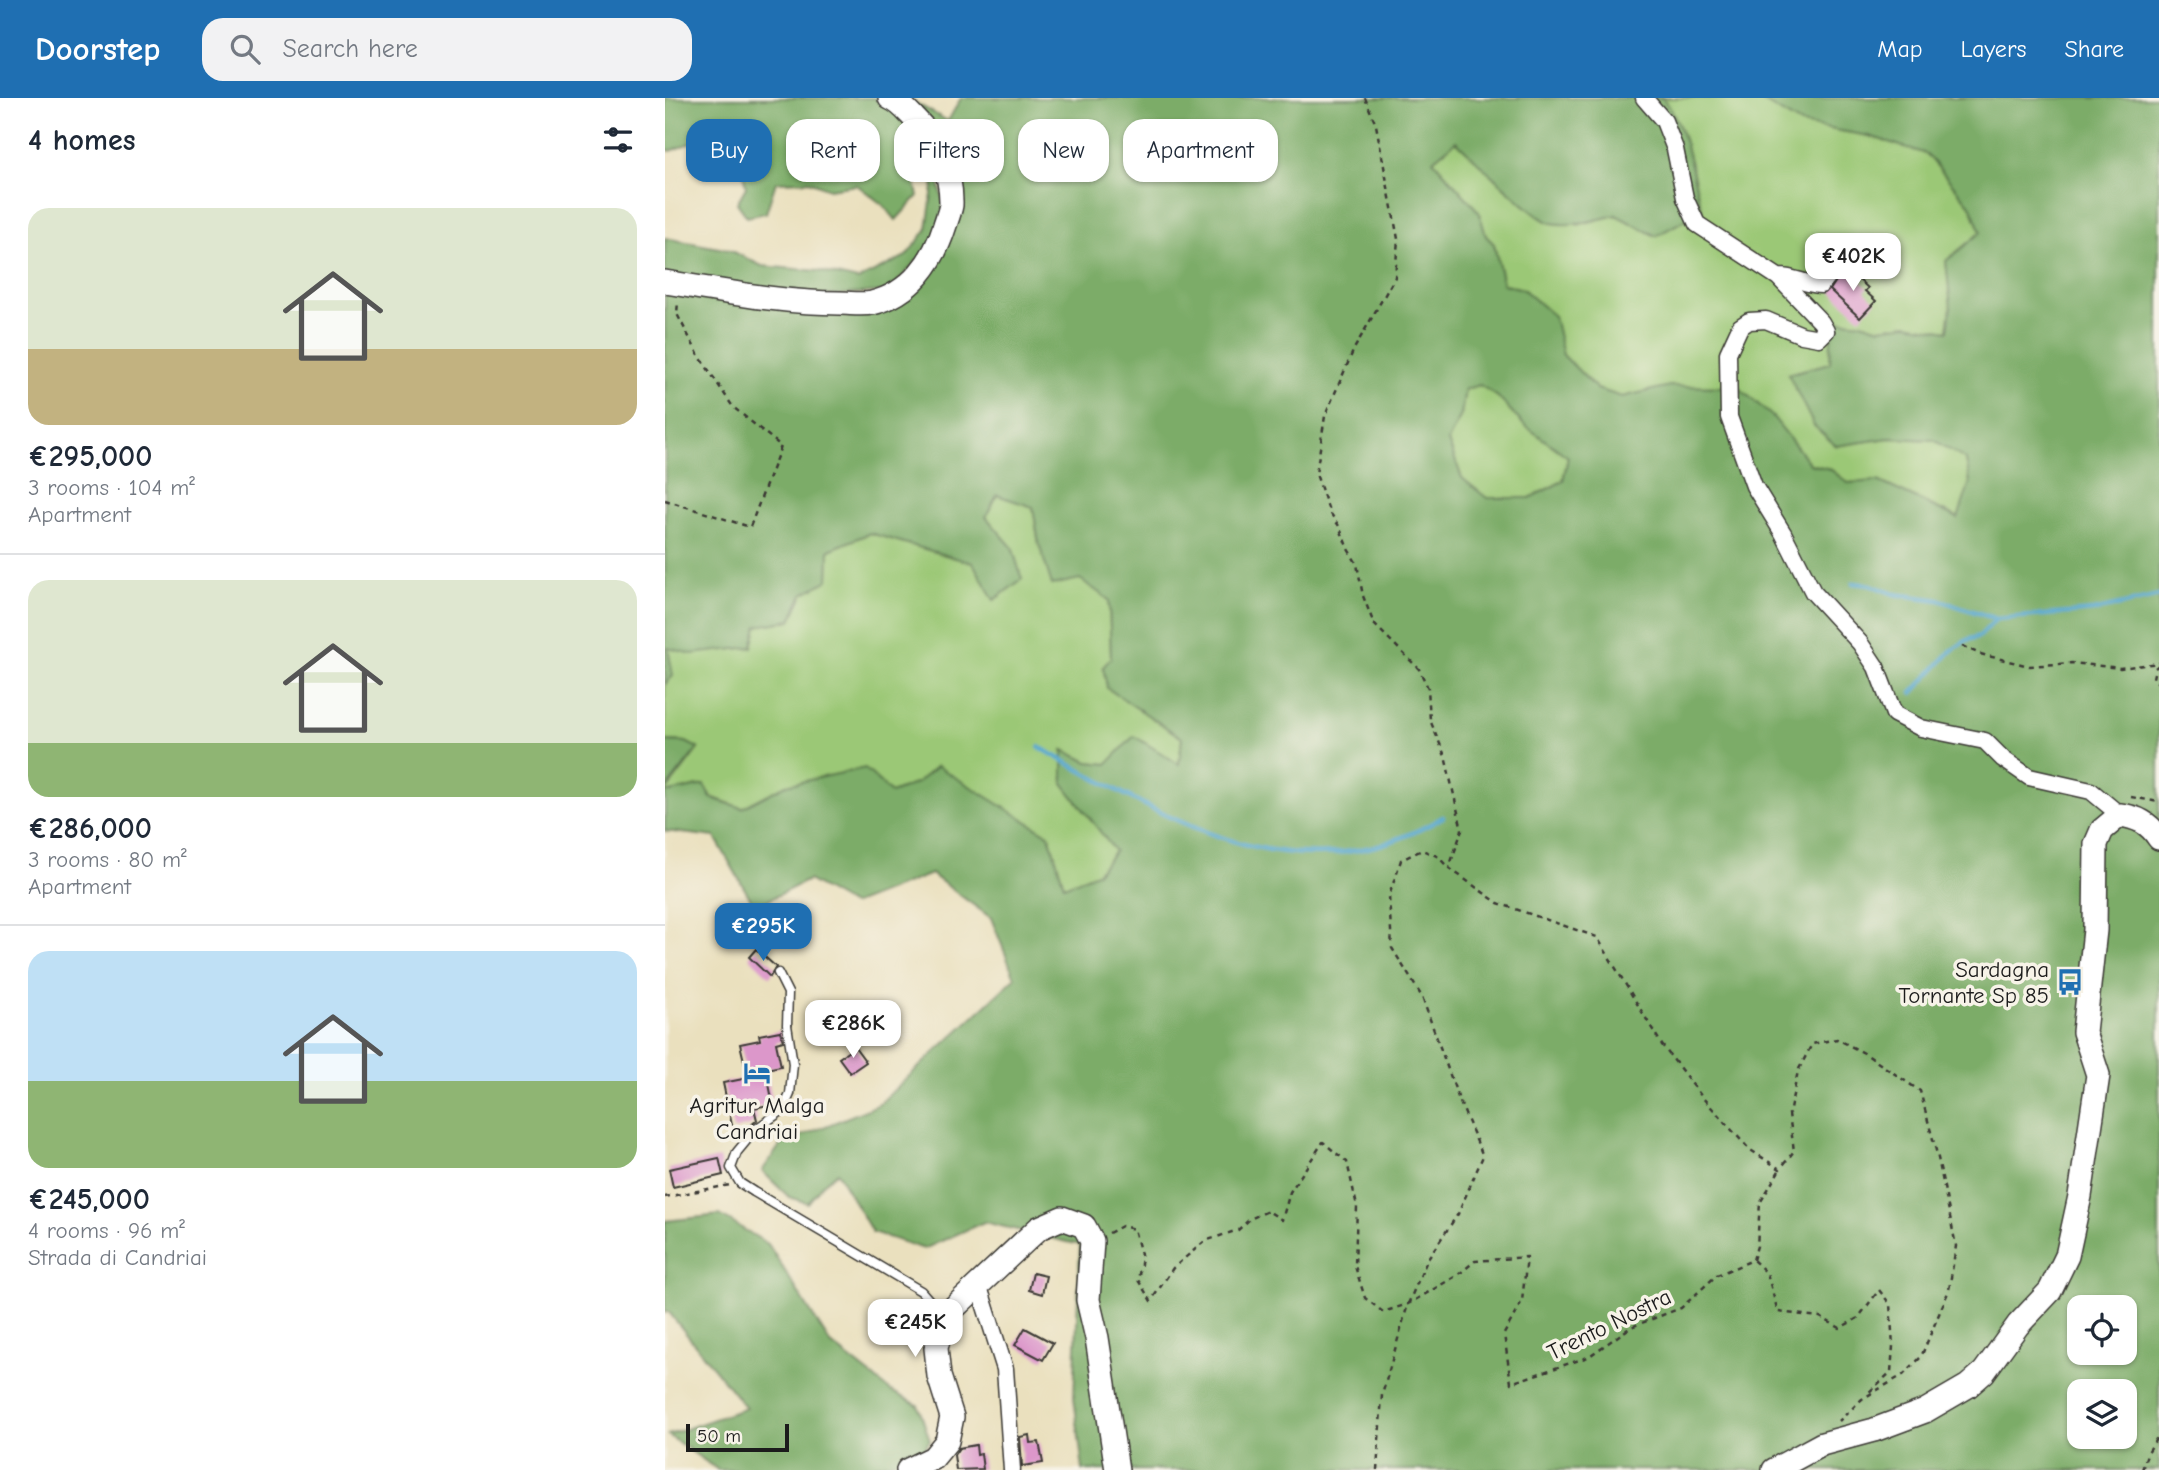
<!DOCTYPE html>
<html lang="en">
<head>
<meta charset="utf-8">
<style>
	:root { --surface:#fff; --page:#f2f2f3; --text:#1f2937; --muted:#747a83; --line:#e0e1e3; --accent:#1f6fb2 }
	body { margin:0; font-family:"Comic Neue",sans-serif; background:var(--page); color:var(--text); height:100vh; display:flex; flex-direction:column; font-size:26px; white-space:nowrap }
	* { box-sizing:border-box; margin:0 }
	p { font-size:23px; color:var(--muted) }
	.icon { flex:none; width:38px; height:38px; fill:none; stroke:currentColor; stroke-width:2; stroke-linecap:round; stroke-linejoin:round }
	.map { position:relative; flex:1; overflow:hidden }
	.side { display:flex; flex-direction:column; background:var(--surface); width:665px }
	.side>* { flex:none }
	.banner { position:absolute; left:21px; top:21px; width:665px; height:63px; display:flex; gap:14px }
	.fabs { position:absolute; left:1402px; top:1197px; display:grid; gap:14px }
	.fabs a { display:grid; place-items:center; width:70px; height:70px; border-radius:14px; background:var(--surface); box-shadow:0 2px 5px #0004; font-size:35px }
	.scale { position:absolute; left:21px; bottom:18px; width:103px; box-sizing:border-box; padding-left:7px; border:4px solid #1c1c1c; border-top:0; font-size:19px; line-height:24px; white-space:nowrap; color:#1c1c1c; -webkit-text-stroke:5px #f7f3e8; paint-order:stroke }
	.price { position:absolute; translate:-50% -60px; padding:0 16px; border-radius:14px; background:#fff; color:#222; font-size:23px; line-height:46px; filter:drop-shadow(0 2px 4px #0008) }
	.price::after { content:''; position:absolute; left:50%; top:42px; width:21px; height:16px; margin-left:-10px; background:inherit; clip-path:polygon(0 0,100% 0,50% 100%) }
	.price.on { background:var(--accent); color:#fff }
	ul { padding:0; list-style:none }
	li { display:grid; align-content:center; gap:14px; height:371px; padding:0 28px }
	li+li { border-top:2px solid var(--line) }
	li span { display:grid; place-items:center; height:217px; border-radius:21px; color:#555 }
	li>.icon { margin-inline-start:auto }
	span .icon { width:126px; height:126px; fill:#fffc; stroke-width:1 }
	li b { font-size:30px }
	h2 { display:flex; justify-content:space-between; align-items:center; height:84px; padding:0 28px; font-size:30px }
	.tag { padding:0 24px; border-radius:21px; background:var(--surface); box-shadow:0 2px 5px #0004; font-size:24px; line-height:63px }
	.tag.on { background:var(--accent); color:#fff }
	header { display:flex; align-items:center; gap:42px; box-sizing:border-box; height:98px; padding:0 35px; background:var(--accent); color:#fff }
	header strong { font-size:33px }
	nav { display:flex; gap:38px; margin-inline-start:auto; font-size:24px }
	.search { width:490px; height:63px; background:var(--page); display:flex; align-items:center; gap:18px; box-sizing:border-box; padding:0 24px; border-radius:21px; color:var(--muted); font-size:26px }
	main { display:flex; flex:1; min-height:0 }
	.map>svg:first-child { display:block }
	.green { fill:#9bc876; stroke:#5c7249; stroke-width:2 }
	.forest { fill:#7cac67; stroke:#4c6442; stroke-width:2; fill-rule:evenodd }
	.lines { fill:none; stroke-linecap:round; stroke-linejoin:round }
	.stream { stroke:#51a5cd; stroke-width:4.5 }
	.building { fill:#dc97ca }
	.lane-casing { stroke:#3b3934; stroke-width:11 }
	.street-casing { stroke:#3b3934; stroke-width:19 }
	.secondary-casing { stroke:#3b3934; stroke-width:26 }
	.path { stroke:#3b3934; stroke-width:2.5; stroke-dasharray:5 5; stroke-linecap:butt }
	.lane { stroke:#fff; stroke-width:8 }
	.street { stroke:#fff; stroke-width:16 }
	.secondary { stroke:#fff; stroke-width:23 }
	.labels { text-anchor:middle; stroke-width:7; stroke-linejoin:round; paint-order:stroke }
	.poi-label { font-size:23px; fill:#1c1c1c; stroke:#f7f3e8; text-anchor:end }
	.street-label { font-size:23px; fill:#1c1c1c; stroke:#f7f3e8 }
</style>
</head>
<body>
<header>
<strong>Doorstep</strong>
<div class="search"><svg class="icon" aria-label="search" viewBox="0 0 24 24"><circle cx="10" cy="10" r="6"/><path d="M15 15l6 6"/></svg>Search here</div>
<nav><a>Map</a><a>Layers</a><a>Share</a></nav>
</header>
<main>
<section class="side">
<h2>4 homes<svg class="icon" aria-label="filters" viewBox="0 0 24 24"><path d="M4 7h16M4 17h16"/><circle cx="9" cy="7" r="2"/><circle cx="15" cy="17" r="2"/></svg></h2>
<ul>
<li><span style="background:linear-gradient(#dfe7d0 65%,#c2b280 0)"><svg class="icon" aria-label="home" viewBox="0 0 24 24"><path d="M3 11l9-7 9 7M6 9v11h12V9"/></svg></span><div><b>€295,000</b><p>3 rooms · 104 m²</p><p>Apartment</p></div></li>
<li><span style="background:linear-gradient(#dfe7d0 75%,#8fb573 0)"><svg class="icon" aria-label="home" viewBox="0 0 24 24"><path d="M3 11l9-7 9 7M6 9v11h12V9"/></svg></span><div><b>€286,000</b><p>3 rooms · 80 m²</p><p>Apartment</p></div></li>
<li><span style="background:linear-gradient(#bfe0f5 60%,#8fb573 0)"><svg class="icon" aria-label="home" viewBox="0 0 24 24"><path d="M3 11l9-7 9 7M6 9v11h12V9"/></svg></span><div><b>€245,000</b><p>4 rooms · 96 m²</p><p>Strada di Candriai</p></div></li>
</ul>
</section>
<div class="map">
<svg width="1494" height="1372" viewBox="0 0 1494 1372">
	<rect width="100%" height="100%" fill="#f7f3e8"/>
	<filter id="ink" filterUnits="userSpaceOnUse"><feTurbulence type="fractalNoise" baseFrequency=".0143" numOctaves="2"/><feDisplacementMap in="SourceGraphic" scale="14" xChannelSelector="R" yChannelSelector="G"/><feConvolveMatrix kernelMatrix="1 2 1 2 8 2 1 2 1" color-interpolation-filters="sRGB"/></filter>
	<filter id="wash" filterUnits="userSpaceOnUse"><feTurbulence type="fractalNoise" baseFrequency=".00686" numOctaves="4" result="noise"/><feDisplacementMap in="SourceGraphic" scale="28" xChannelSelector="R" yChannelSelector="G"/><feGaussianBlur stdDeviation="1.57" result="paint"/><feColorMatrix in="noise" values="0 0 0 0 0 0 0 0 0 0 0 0 0 0 0 0 0 1.4 0 .05"/><feComposite in="paint" operator="in"/></filter>
	<g filter="url(#wash)">
		<rect width="100%" height="100%" fill="#eae0be"/>
		<path class="green" d="M 998,0 L 1092,0 L 1136,26 L 1204,38 L 1262,56 L 1305,107 L 1316,134 L 1281,163 L 1286,209 L 1283,233 L 1242,226 L 1215,230 L 1199,225 L 1167,222 L 1165,265 L 1123,276 L 1171,348 L 1224,340 L 1269,342 L 1301,362 L 1305,384 L 1294,420 L 1213,383 L 1183,385 L 1165,371 L 1145,366 L 1108,319 L 1005,288 L 957,299 L 932,291 L 898,257 L 893,242 L 858,191 L 838,186 L 829,146 L 821,138 L 814,114 L 768,62 L 791,43 L 845,95 L 913,127 L 951,117 L 991,138 L 1037,112 C 1026,75 1023,32 998,0 Z
			M 815,287 L 833,299 L 859,327 L 903,358 L 898,383 L 865,400 L 821,400 L 797,380 L 783,343 L 796,317 L 800,291 Z
			M 332,397 L 368,409 L 374,446 L 444,502 L 446,561 L 442,590 L 517,640 L 514,667 L 442,666 L 423,664 L 399,652 L 398,685 L 450,753 L 432,775 L 399,788 L 384,737 L 330,706 L 252,685 L 226,695 L 121,687 L 77,710 L 46,699 L 39,687 L 0,695 L 33,651 L 21,644 L 0,643 L 0,586 L 8,578 L 2,550 L 58,552 L 87,549 L 92,528 L 126,522 L 138,496 L 163,482 L 164,452 L 205,435 L 308,465 L 329,502 L 357,481 L 347,449 L 321,419 Z"/>
		<path class="forest" d="M 0,0 L 209,0 L 228,8 L 266,49 L 279,107 L 269,144 L 224,193 L 141,199 L 0,177 L 0,140 L 65,152 L 97,168 L 154,173 L 193,182 L 241,158 L 262,131 L 269,82 L 238,28 L 253,98 L 231,122 L 218,107 L 192,87 L 164,91 L 144,83 L 111,84 L 101,115 L 82,119 L 72,105 L 81,89 L 77,71 L 27,44 L 6,53 L 0,51 Z
			M 242,0 L 283,23 L 296,0 L 998,0 C 1023,32 1026,75 1037,112 L 991,138 L 951,117 C 929,122 908,129 886,125 C 870,122 807,58 791,43 L 768,62 L 814,114 L 821,138 L 829,146 L 838,186 L 858,191 L 889,218 L 898,257 L 932,291 L 957,299 L 1005,288 L 1073,289 L 1108,319 L 1145,366 L 1165,371 L 1183,385 L 1213,383 L 1293,420 L 1305,384 L 1301,362 L 1269,342 L 1224,340 L 1171,348 L 1149,328 L 1123,276 L 1165,265 L 1167,222 L 1199,225 L 1215,230 L 1242,226 L 1283,233 L 1286,209 L 1281,163 L 1316,134 L 1305,107 L 1262,56 L 1204,38 L 1136,26 L 1092,0 L 1494,0 L 1494,1372 L 418,1372 L 409,1299 L 415,1147 L 319,1124 L 259,1151 L 207,1134 L 172,1074 L 157,1087 L 143,1105 L 124,1099 L 97,1073 L 116,1046 L 213,1007 L 350,880 L 326,820 L 266,776 L 187,807 L 143,782 L 90,809 L 50,739 L 0,733 L 0,695 L 39,687 L 46,700 L 77,710 L 121,687 L 200,670 L 226,695 L 252,685 L 272,668 L 384,737 L 399,788 L 432,775 L 450,753 L 398,685 L 398,652 L 423,664 L 442,666 L 469,638 L 514,666 L 517,640 L 442,590 L 438,569 L 446,560 L 444,502 L 415,481 L 387,487 L 374,446 L 368,409 L 332,397 L 321,419 L 347,449 L 357,481 L 329,502 L 308,465 L 205,435 L 164,452 L 163,482 L 138,496 L 126,522 L 92,528 L 87,549 L 27,556 L 3,550 L 8,578 L 0,586 L 0,191 L 230,205 L 293,109 ZM 815,287 L 833,299 L 859,327 L 903,359 L 898,383 L 865,400 L 822,400 L 797,380 L 783,343 L 796,317 L 800,291 ZM 1414,1209 L 1460,1209 L 1460,1255 L 1414,1255 ZM 1414,1293 L 1460,1293 L 1460,1339 L 1414,1339 Z
			M 0,643 L 21,644 L 33,650 L 0,692 Z
			M 55,1117 L 103,1146 L 165,1245 L 226,1293 L 253,1307 L 265,1342 L 256,1354 L 240,1361 L 190,1372 L 53,1372 L 3,1337 L 81,1310 L 3,1213 L 0,1215 L 0,1123 Z"/>
		<g class="lines">
			<path class="stream" d="M 1188,485 L 1206,487 L 1229,496 L 1275,502 L 1331,521 L 1429,513 L 1494,498
				M 1247,595 L 1286,553 L 1302,542 L 1315,538 L 1331,521
				M 374,649 C 503,721 633,806 778,719"/>
		</g>
		<g id="blocks">
			<path class="building" d="M 1180,169 L 1203,190 L 1200,193 L 1211,203 L 1195,220 L 1165,192 Z
				M 91,851 L 111,869 L 105,879 L 84,859 Z
				M 115,933 L 118,943 L 111,945 L 116,968 L 101,971 L 108,1006 L 89,1010 L 92,1022 L 85,1028 L 68,1032 L 58,985 L 83,980 L 75,946 L 95,942 L 94,937 Z
				M 190,949 L 201,964 L 185,975 L 174,960 Z
				M 54,1060 L 58,1077 L 8,1089 L 4,1071 Z
				M 368,1175 L 381,1178 L 377,1196 L 364,1192 Z
				M 360,1230 L 388,1245 L 378,1262 L 350,1247 Z
				M 364,1337 L 365,1345 L 374,1344 L 378,1365 L 357,1368 L 355,1339 Z
				M 311,1347 L 312,1357 L 316,1356 L 318,1371 L 291,1372 L 289,1357 L 294,1350 Z"/>
		</g>
	</g>
	<g filter="url(#ink)">
		<use href="#blocks" fill-opacity="0" stroke="#3b3934" stroke-width="2"/>
		<g class="lines">
			<defs>
				<path id="lane" d="M 113,875 L 123,895 L 122,927 L 128,966 L 125,996 L 118,1012 L 91,1031 L 72,1054 L 66,1070 L 75,1085 L 89,1094 L 256,1193 L 278,1218"/>
				<path id="street" d="M 979,0 L 999,23 L 1010,51 L 1020,100 L 1032,126 L 1113,179 L 1156,224 L 1161,233 L 1154,240 L 1137,237 L 1101,222 L 1084,223 L 1075,229 L 1063,255 L 1064,319 L 1089,388 L 1118,435 L 1148,494 L 1195,545 L 1211,569 L 1229,616 L 1256,630 L 1320,643 L 1338,661 L 1364,679 L 1426,693 L 1455,717
					M 1113,179 C 1128,178 1141,187 1156,187 L 1165,176
					M 313,1186 L 340,1271 L 347,1372"/>
				<path id="secondary" d="M 0,184 C 58,193 116,205 175,205 C 185,205 197,207 207,205 C 246,196 269,163 280,127 C 282,121 285,113 286,107 C 287,74 272,42 249,20 C 242,13 235,4 225,0
					M 243,1372 L 268,1360 L 282,1343 L 287,1319 L 274,1278 L 271,1250 L 279,1219 L 374,1130 L 397,1120 L 419,1128 L 427,1143 L 423,1202 L 432,1240 L 452,1372
					M 1109,1372 L 1157,1346 L 1209,1332 L 1260,1313 L 1303,1288 L 1319,1274 L 1353,1227 L 1385,1193 L 1402,1158 L 1415,1098 L 1433,977 L 1419,934 L 1430,832 L 1431,746 L 1437,732 L 1455,717 C 1472,719 1484,725 1494,740"/>
			</defs>
			<use href="#lane" class="lane-casing"/>
			<use href="#street" class="street-casing"/>
			<use href="#secondary" class="secondary-casing"/>
			<path class="path" d="M 700,0 L 711,27 L 733,141 L 730,179 L 689,251 L 660,318 L 651,376 L 664,413 L 674,428 L 683,451 L 692,466 L 698,498 L 709,526 L 754,571 L 763,590 L 765,622 L 780,658 L 797,732 L 784,770
				M 0,402 L 85,429 L 116,348 L 68,309 L 33,256 L 12,216 L 13,203
				M 1297,548 L 1315,556 L 1364,568 L 1407,565 L 1455,570 L 1494,565
				M 1494,567 L 1490,570 L 1488,580 L 1494,586
				M 1466,699 L 1494,704
				M 0,1099 L 65,1087
				M 444,1135 L 457,1128 L 469,1131 L 477,1160 L 473,1182 L 486,1203 L 508,1170 L 540,1143 L 573,1132 L 585,1121 L 603,1113 L 617,1122 L 625,1094 L 658,1044 L 682,1064 L 692,1108 L 690,1168 L 700,1200 L 718,1214 L 743,1206 L 793,1177 L 810,1163 L 862,1159 L 857,1203 L 839,1236 L 846,1285 L 923,1259 L 966,1229 L 1016,1210 L 1052,1177 L 1088,1162 L 1102,1175 L 1113,1214 L 1155,1219 L 1175,1230 L 1193,1220 L 1214,1192 L 1225,1206 L 1228,1248 L 1226,1274 L 1202,1296
				M 1088,1162 L 1092,1148 L 1095,1105 L 1115,1071
				M 712,1372 L 717,1297 L 743,1206 L 763,1160 L 793,1116 L 818,1058 L 794,1002 L 757,899 L 727,850 L 724,798 L 736,762 L 757,752 L 772,758 L 784,770 L 833,805 L 932,839 L 997,947 L 1037,999 L 1084,1051 L 1115,1071 L 1129,1053 L 1124,1016 L 1133,973 L 1147,946 L 1172,941 L 1199,955 L 1255,993 L 1273,1060 L 1291,1148 L 1284,1192 L 1256,1259 L 1238,1277 L 1197,1301 L 1174,1323
				M 1477,1372 L 1482,1356 L 1494,1336"/>
			<use href="#lane" class="lane"/>
			<use href="#street" class="street"/>
			<use href="#secondary" class="secondary"/>
		</g>
	</g>
	<defs>
		<symbol id="bus-bare" viewBox="-9 -9 18 18"><path d="M-5-6H5V4H4V6H2V4H-2V6H-4V4H-5ZM-3.5-4V0h7V-4ZM-3.5 1.2v1.5H-2V1.2ZM2 1.2v1.5H3.5V1.2Z" fill="#1f6fb2" stroke="#f7f3e8" stroke-width="2.5" paint-order="stroke"/></symbol>
		<symbol id="hotel-bare" viewBox="-9 -9 18 18"><path d="M-6-4.5h1.5V1H6V5H4.5V3h-9V5H-6ZM-4 0a1.8 1.8 0 1 1 3.6 0ZM.5 0V-2.5h3Q6-2.5 6 0Z" fill="#1f6fb2" stroke="#f7f3e8" stroke-width="2.5" paint-order="stroke"/></symbol>
	</defs>
	<g fill-rule="evenodd">
		<use href="#bus-bare" x="1386" y="865" width="38" height="38"/>
		<use href="#hotel-bare" x="73" y="956" width="38" height="38"/>
	</g>
	<g class="labels">
		<g class="poi-label">
			<text x="1384" y="879">Sardagna<tspan x="1384" dy="26">Tornante Sp 85</tspan></text>
			<text x="92" y="1015" text-anchor="middle">Agritur Malga<tspan x="92" dy="26">Candriai</tspan></text>
		</g>
		<g class="street-label">
			<text transform="translate(944 1226) rotate(-26)" y="8">Trento Nostra</text>
		</g>
	</g>
</svg>
<div class="fabs">
<a><svg class="icon" aria-label="locate" viewBox="0 0 24 24"><circle cx="12" cy="12" r="6"/><path d="M12 2v4M12 18v4M2 12h4M18 12h4"/></svg></a>
<a><svg class="icon" aria-label="layers" viewBox="0 0 24 24"><path d="M12 4l9 5-9 5-9-5zM3 14l9 5 9-5"/></svg></a>
</div>
<div class="scale">50 m</div>
<b class="price" style="left:1188px;top:195px">€402K</b>
<b class="price on" style="left:98px;top:865px">€295K</b>
<b class="price" style="left:188px;top:962px">€286K</b>
<b class="price" style="left:250px;top:1261px">€245K</b>
<div class="banner">
<a class="tag on">Buy</a>
<a class="tag">Rent</a>
<a class="tag">Filters</a>
<a class="tag">New</a>
<a class="tag">Apartment</a>
</div>
</div>
</main>
</body>
</html>
